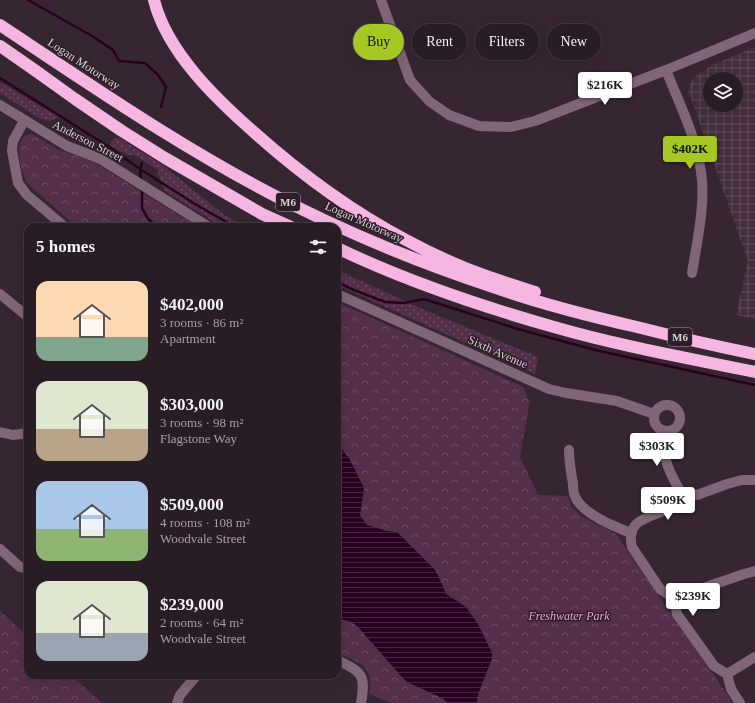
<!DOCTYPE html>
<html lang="en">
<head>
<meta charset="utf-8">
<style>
	:root { --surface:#281c25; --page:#342932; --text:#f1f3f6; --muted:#a5a1a7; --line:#443a42; --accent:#a5c822 }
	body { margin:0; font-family:"Times New Roman",serif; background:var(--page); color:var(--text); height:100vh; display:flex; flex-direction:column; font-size:15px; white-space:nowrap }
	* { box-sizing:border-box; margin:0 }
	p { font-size:13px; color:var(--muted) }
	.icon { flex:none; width:22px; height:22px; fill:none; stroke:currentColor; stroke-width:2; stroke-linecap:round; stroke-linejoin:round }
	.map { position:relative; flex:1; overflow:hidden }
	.sheet { position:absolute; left:24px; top:223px; width:317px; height:456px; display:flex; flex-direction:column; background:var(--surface); border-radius:12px; box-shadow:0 4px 16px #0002,0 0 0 1px var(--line) }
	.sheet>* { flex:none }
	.top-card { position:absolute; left:353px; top:24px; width:342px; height:36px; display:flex; gap:8px }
	.tools { position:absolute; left:703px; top:72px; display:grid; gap:8px }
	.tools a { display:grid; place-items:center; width:40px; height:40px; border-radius:50%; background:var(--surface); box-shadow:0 4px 16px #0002,0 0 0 1px var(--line); font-size:20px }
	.price { position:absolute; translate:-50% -34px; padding:0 9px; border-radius:4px; background:#fff; color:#222; font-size:13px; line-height:26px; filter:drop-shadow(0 1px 2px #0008) }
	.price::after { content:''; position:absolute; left:50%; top:24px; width:12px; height:9px; margin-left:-6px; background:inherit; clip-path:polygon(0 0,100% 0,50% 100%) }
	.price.active { background:var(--accent); color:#111 }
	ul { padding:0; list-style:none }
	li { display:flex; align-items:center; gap:12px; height:100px; padding:0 12px }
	li span { display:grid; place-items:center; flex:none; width:112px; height:80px; border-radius:12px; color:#555 }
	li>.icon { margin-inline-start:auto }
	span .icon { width:48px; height:48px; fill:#fffc; stroke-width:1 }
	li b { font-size:17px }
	h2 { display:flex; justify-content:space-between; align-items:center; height:48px; padding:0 12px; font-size:17px }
	.tag { padding:0 14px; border-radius:18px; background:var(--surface); box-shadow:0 4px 16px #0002,0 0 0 1px var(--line); font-size:14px; line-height:36px }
	.tag.active { background:var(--accent); color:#111 }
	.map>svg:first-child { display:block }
	.industrial { fill:url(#industrial-grid); fill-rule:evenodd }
	.grass { fill:url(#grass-dots) }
	.park { fill:url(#park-crowns) }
	.water { fill:url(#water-rules) }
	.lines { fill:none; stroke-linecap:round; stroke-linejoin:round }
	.stream { stroke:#290020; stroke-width:2.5 }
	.minor { stroke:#806678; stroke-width:10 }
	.highway { stroke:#f5b6e1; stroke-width:12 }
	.labels { text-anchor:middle; stroke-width:3; stroke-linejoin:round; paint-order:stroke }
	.shield { fill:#2c1d27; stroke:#a69aa2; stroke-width:1 }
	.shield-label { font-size:11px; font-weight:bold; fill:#dacfd6 }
	.street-label { font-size:12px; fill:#dacfd6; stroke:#2c1d27 }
	.park-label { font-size:12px; font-style:italic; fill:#f4a1db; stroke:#2c1d27 }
</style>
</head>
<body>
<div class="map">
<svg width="755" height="703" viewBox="0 0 755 703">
	<defs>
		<pattern id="industrial-grid" width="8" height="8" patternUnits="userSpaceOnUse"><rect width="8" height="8" fill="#442e3d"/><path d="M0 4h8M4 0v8" fill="none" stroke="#5e4b58"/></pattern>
		<pattern id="grass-dots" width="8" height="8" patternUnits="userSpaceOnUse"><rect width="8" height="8" fill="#542f4a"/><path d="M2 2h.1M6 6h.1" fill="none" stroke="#6c4c63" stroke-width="1.8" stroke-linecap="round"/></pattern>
		<pattern id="park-crowns" width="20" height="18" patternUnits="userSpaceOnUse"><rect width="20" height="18" fill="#542f4a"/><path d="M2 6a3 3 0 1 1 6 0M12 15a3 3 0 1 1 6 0" fill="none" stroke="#6c4c63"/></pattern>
		<pattern id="water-rules" width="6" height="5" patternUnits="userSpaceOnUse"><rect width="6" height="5" fill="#290020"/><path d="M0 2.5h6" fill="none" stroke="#472440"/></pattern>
	</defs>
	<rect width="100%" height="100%" fill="#362631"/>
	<path class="industrial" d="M 755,47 L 755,319 L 736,315 L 748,261 L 688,90 L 693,78 L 712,65 ZM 710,79 L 736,79 L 736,105 L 710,105 Z"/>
	<path class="grass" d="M 0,82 L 57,116 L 59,117 L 50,121 L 41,119 L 0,93 Z
		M 115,138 L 119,138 L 161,164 L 223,214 L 247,227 L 222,227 L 165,191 L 158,175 L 158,170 L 135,155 L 127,155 L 110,145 L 111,141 Z
		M 337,270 L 427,311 L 538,357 L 535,374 L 337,285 Z"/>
	<path class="park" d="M 30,134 L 35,136 L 57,149 L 92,161 L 198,227 L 77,227 L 27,183 C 22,174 15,149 22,139 C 24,136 27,135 30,134 Z
		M 337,302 L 519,385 L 524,388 L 527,398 L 530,400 L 520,457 L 538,495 L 568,496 L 571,507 L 582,517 L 616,534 L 733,703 L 477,703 L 478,694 L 492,659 L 492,653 L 466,607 L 446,594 L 436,571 L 397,532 L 386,531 L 367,525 L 360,515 L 364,488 L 342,449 L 337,450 Z
		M 0,611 L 28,636 L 28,675 L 71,675 L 102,703 L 0,703 Z
		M 337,618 L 352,622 L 359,628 L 401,676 L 442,698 L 448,703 L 390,703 L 369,693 C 376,666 358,662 337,653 Z"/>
	<path class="water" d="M 342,449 L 349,458 L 364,488 L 360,515 L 367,525 L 386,531 L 397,532 L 436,571 L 446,594 L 466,607 L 478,624 L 492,653 L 492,659 L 478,694 L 477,703 L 448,703 L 442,698 L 407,682 L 401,676 L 359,628 L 352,622 L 337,618 L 337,450 Z"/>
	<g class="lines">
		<path class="stream" d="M 28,0 L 92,36 L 113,50 L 119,61 L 145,63 L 158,75 L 166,87 L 161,107
			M 0,78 L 106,145 L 140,169 L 195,204 L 235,227
			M 141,180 L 140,169 L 142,163
			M 142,189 L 142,208 L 148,219 L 158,227
			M 337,282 L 354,290 L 385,302 L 404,303 L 424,299 L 518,329 L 595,350 L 755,385"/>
		<path class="minor" d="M 381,0 L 410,80 L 429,101 L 449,115 L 479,126 L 511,127 L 535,121 L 666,70 L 755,33
			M 666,70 C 679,103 696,136 701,172 C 706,202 697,242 692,273
			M 0,105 L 67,146 L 93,156 L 102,160 L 209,227
			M 24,121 L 13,141 L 12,151 L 18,183 L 27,195 L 65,227
			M 0,294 L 28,317
			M 337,294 L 549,389 L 566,393 L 617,401 L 654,414
			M654 418a13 13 0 1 1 26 0a13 13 0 1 1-26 0Z
			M 667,431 C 666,437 664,444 664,450 C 665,464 675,484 683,495
			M 0,432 L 13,435 L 28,433
			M 569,450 C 569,462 571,472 573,484 C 573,488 573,493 575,496 C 581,513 615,527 631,533
			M 683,495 C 680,501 676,505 670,508 C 651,518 625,518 632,547 L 660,589 L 674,598 L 677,614 L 714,666 L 727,674 L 731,689 L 740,703
			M 683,495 L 697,495 L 727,484 L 742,480 L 755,480
			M 0,549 L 20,567 L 28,569
			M 674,598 L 744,574 L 755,571
			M 337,660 C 362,672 366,674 361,703
			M 727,674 L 755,657
			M 177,703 L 180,695 L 197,675"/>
		<path class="highway" d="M 154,0 C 167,52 216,99 255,133 C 301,174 351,211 406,240 C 432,254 460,267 489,277 C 504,282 519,287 535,292
			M 0,25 C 95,88 189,153 291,204 C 357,237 426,265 496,288 C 542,304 589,316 637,327 C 676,337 715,346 755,354
			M 0,46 L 36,71 L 75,99 L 122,131 L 165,158 L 262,214 L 291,227
			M 337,248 C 406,281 480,306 554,327 C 620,346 688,358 755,372"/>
	</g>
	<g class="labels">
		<g class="shield">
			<rect x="276" y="193" width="24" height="18" rx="3"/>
			<rect x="668" y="328" width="24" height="18" rx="3"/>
		</g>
		<g class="shield-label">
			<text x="288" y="206">M6</text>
			<text x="680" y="341">M6</text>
		</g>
		<g class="street-label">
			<text transform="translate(84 64) rotate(33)" y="4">Logan Motorway</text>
			<text transform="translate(88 141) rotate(27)" y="4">Anderson Street</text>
			<text transform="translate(364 222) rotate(24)" y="4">Logan Motorway</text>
			<text transform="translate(498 352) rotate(24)" y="4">Sixth Avenue</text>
		</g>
		<g class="park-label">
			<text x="569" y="620">Freshwater Park</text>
		</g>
	</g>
</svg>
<div class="tools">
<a><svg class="icon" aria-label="layers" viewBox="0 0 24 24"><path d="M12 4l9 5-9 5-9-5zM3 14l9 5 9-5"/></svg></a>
</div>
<b class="price" style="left:605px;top:106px">$216K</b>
<b class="price active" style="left:690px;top:170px">$402K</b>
<b class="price" style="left:657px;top:467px">$303K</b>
<b class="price" style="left:668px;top:521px">$509K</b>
<b class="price" style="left:693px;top:617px">$239K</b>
<div class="top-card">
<a class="tag active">Buy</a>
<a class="tag">Rent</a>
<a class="tag">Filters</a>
<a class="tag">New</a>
</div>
<section class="sheet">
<h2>5 homes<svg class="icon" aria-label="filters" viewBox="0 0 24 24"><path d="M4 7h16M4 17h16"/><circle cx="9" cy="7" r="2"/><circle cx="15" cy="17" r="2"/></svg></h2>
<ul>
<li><span style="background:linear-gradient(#ffd9b3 70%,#7fa58c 0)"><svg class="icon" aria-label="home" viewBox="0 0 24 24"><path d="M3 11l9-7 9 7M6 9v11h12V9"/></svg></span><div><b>$402,000</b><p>3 rooms · 86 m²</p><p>Apartment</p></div></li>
<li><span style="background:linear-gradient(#dfe7d0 60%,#b9a48a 0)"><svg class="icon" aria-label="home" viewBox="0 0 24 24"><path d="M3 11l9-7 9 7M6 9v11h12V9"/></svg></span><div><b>$303,000</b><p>3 rooms · 98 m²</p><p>Flagstone Way</p></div></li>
<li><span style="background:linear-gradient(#a9c7e8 60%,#8fb573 0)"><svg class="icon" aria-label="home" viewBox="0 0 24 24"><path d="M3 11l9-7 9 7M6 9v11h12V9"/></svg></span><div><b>$509,000</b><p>4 rooms · 108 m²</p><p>Woodvale Street</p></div></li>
<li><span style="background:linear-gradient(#dfe7d0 65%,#9aa5b1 0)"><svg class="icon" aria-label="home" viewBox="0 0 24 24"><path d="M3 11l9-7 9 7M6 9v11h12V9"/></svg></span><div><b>$239,000</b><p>2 rooms · 64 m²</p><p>Woodvale Street</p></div></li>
</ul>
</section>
</div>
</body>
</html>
